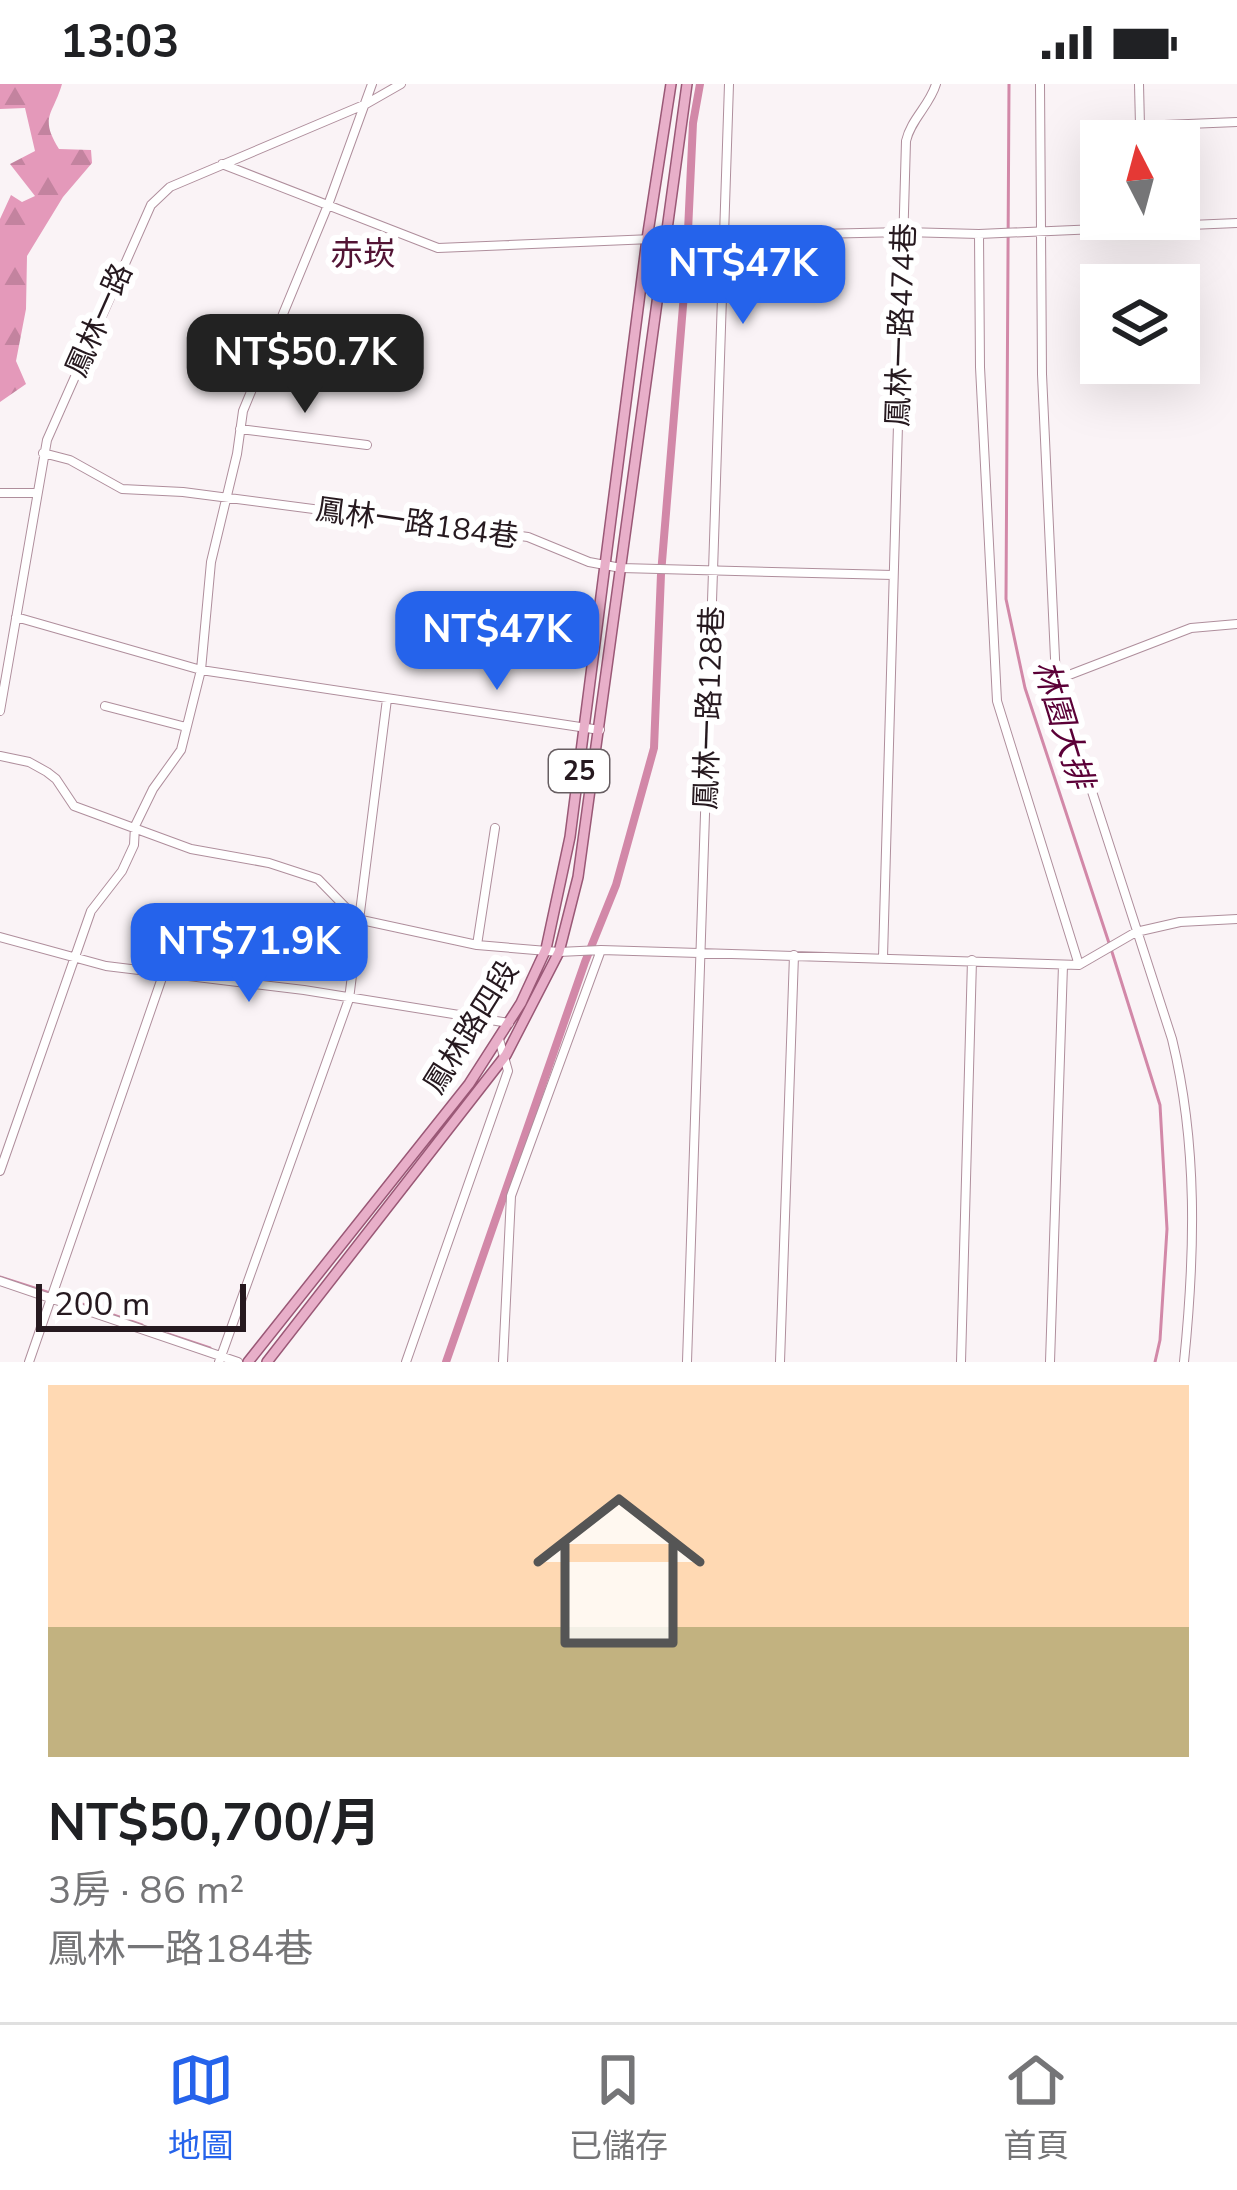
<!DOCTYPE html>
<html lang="zh-TW">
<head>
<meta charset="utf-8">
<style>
	:root { --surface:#fff; --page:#f6f6f6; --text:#202124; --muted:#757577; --line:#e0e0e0; --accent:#2563eb }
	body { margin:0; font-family:"Nunito Sans","Noto Sans TC",sans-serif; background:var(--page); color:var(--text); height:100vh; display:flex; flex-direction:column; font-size:45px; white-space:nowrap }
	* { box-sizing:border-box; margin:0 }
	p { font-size:39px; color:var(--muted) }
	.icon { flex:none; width:66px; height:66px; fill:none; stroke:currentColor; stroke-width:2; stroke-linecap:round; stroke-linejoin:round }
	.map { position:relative; height:1278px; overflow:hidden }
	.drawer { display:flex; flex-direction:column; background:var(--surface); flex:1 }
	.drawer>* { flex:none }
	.needle { width:78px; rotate:354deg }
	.fabs { position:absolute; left:1080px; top:36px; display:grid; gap:24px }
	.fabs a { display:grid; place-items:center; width:120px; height:120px; border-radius:0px; background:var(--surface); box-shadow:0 12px 48px #0002; font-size:60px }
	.scale { position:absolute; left:36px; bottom:30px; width:210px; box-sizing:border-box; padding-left:12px; border:6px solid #26191f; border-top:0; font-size:33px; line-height:42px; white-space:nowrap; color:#26191f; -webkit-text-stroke:9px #fff; paint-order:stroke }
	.price { position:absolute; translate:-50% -102px; padding:0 27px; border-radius:24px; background:var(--accent); color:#fff; font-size:39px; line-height:78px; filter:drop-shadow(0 3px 6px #0008) }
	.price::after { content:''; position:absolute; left:50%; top:72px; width:36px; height:27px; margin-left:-18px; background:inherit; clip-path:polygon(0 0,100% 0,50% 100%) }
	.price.selected { background:#222; color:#fff }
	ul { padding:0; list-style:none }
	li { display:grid; align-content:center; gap:24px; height:636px; padding:0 48px }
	li span { display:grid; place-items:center; height:372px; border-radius:0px; color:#555 }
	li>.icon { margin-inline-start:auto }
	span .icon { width:216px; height:216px; fill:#fffc; stroke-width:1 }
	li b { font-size:51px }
	.status { display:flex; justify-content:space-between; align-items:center; height:84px; padding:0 60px; background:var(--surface); direction:ltr }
	.status svg { height:33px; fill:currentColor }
	.dock { display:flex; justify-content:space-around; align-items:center; height:168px; border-top:3px solid var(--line); background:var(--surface); font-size:33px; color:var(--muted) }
	.dock a { display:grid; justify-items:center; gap:6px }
	.dock .selected { color:var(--accent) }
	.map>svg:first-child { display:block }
	.forest { fill:url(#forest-firs) }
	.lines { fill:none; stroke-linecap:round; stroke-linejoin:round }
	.stream { stroke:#d288a8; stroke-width:3 }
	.canal { stroke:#d288a8; stroke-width:8 }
	.minor-casing { stroke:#af8e9c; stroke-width:10 }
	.major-casing { stroke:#9a5876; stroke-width:12 }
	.minor { stroke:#fff; stroke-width:8 }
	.major { stroke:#e8afc9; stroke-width:9 }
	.labels { text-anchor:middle; stroke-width:12; stroke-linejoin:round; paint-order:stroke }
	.shield { fill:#fff; stroke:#675e62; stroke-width:3 }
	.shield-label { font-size:27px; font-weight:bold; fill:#26191f }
	.street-label { font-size:30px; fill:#26191f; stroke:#fff }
	.neighbourhood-label { font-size:33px; fill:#521334; stroke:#fff }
	.water-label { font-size:33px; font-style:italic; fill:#5b0037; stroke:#fff }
</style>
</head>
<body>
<div class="status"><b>13:03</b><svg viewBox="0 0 49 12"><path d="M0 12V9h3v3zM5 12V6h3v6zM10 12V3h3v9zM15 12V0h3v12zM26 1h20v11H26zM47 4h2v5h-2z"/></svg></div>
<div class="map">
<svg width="1237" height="1278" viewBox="0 0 1237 1278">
	<defs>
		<pattern id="forest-firs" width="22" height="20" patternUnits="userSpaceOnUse" patternTransform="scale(3)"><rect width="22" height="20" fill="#e499ba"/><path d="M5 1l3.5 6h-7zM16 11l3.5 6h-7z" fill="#c3839f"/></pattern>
	</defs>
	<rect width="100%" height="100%" fill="#faf3f6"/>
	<path class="forest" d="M 0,0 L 62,0 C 53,31 39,33 59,65 L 91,66 L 92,79 L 63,113 L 27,172 L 26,225 L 16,277 L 26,300 L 0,318 L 0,135 L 11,111 L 22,118 L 35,112 L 10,80 L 35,67 L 25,24 L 0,25 Z"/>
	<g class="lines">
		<path class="stream" d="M 1009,0 L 1006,515 L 1025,604 L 1109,859
			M 1112,868 L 1160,1021 L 1167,1145 L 1160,1256 L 1155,1278
			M 0,1193 L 47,1208
			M 59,1212 L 142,1241
			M 168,1250 L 210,1264"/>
		<path class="canal" d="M 688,147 L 693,39 L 700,0
			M 446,1278 L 585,878 L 616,801 L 654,664 L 661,490 L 688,161"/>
		<defs>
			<path id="minor" d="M 1040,0 L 1042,290 L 1056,596 L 1172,955 C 1198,1061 1195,1170 1184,1278
				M 1139,0 L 1140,42
				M 1141,57 L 1140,42 L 1237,38
				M 222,80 L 438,164 L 724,152 L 904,148 L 979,150 L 1237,139
				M 979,150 L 980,283 L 997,617 L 1079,881
				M 268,261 L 309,279
				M 240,345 L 367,361
				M 43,369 L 70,376 L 122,405 L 183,408 L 528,453 L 589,478 L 621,484 L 893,491
				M 0,409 L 37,409
				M 16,533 L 201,586 L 600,646
				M 1056,596 L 1191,544 L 1237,540
				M 105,622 L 186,643
				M 0,627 L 47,356 L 151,121 L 170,103 L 366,20 L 401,0
				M 0,672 L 29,678 L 47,688 L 56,695 L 74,722 L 191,765 L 269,779 L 318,795 L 357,835 L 477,861 L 559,868 L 601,866 L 1079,881 L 1136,848 L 1180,838 L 1237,835
				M 0,853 L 106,882 L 304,906 L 509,939
				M 477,861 L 495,744
				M 883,873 L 906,57 C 911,35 930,21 936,0
				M 0,1087 L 91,827 L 122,787 L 134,761 L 135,742 L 153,705 L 181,666 L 201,586 L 211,478 L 237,370 L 243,327 L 328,121 L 372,0
				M 0,1197 L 238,1278
				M 29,1278 L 164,888
				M 219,1278 L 349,915 L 387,615
				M 406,1278 L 508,987 L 499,955
				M 503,1278 L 511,1112 L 601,866
				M 687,1278 L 729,0
				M 780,1278 L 794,871
				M 961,1278 L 972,876
				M 1050,1278 L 1063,881"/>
			<path id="major" d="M 248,1278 L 469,1000 L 521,919 L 546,865 L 570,753 L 647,155 L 671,0
				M 267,1278 L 506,971 L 559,868 L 578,793 L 687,0"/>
		</defs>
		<use href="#minor" class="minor-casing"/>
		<use href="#major" class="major-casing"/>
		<use href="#minor" class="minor"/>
		<use href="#major" class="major"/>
	</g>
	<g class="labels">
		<rect class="shield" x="549" y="666" width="60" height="42" rx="9"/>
		<g class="shield-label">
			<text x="579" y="696">25</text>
		</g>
		<g class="street-label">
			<text transform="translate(99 236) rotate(-66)" y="10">鳳林一路</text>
			<text transform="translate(901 241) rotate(-88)" y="10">鳳林一路474巷</text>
			<text transform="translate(417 439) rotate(8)" y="10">鳳林一路184巷</text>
			<text transform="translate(709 624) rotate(-88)" y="10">鳳林一路128巷</text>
			<text transform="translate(471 943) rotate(-58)" y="10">鳳林路四段</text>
		</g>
		<g class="neighbourhood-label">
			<text x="363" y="181">赤崁</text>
		</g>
		<g class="water-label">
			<text transform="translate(1064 640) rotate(73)" y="12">林園大排</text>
		</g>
	</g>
</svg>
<div class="fabs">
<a><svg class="needle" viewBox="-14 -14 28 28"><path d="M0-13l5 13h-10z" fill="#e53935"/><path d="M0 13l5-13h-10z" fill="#757577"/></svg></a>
<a><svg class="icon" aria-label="layers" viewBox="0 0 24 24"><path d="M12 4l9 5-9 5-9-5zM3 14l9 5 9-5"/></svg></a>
</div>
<div class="scale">200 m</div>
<b class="price" style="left:743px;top:243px">NT$47K</b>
<b class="price selected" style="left:305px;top:332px">NT$50.7K</b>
<b class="price" style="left:497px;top:609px">NT$47K</b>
<b class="price" style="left:249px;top:921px">NT$71.9K</b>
</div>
<section class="drawer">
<ul>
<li><span style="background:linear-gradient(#ffd9b3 65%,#c2b280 0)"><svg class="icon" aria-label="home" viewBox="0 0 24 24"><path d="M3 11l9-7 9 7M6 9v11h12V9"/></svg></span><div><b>NT$50,700/月</b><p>3房 · 86 m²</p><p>鳳林一路184巷</p></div></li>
</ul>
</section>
<nav class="dock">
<a class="selected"><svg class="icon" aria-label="map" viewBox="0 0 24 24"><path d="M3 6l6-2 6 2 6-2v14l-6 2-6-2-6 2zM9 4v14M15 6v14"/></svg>地圖</a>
<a><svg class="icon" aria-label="saved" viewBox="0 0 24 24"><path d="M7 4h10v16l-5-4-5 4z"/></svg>已儲存</a>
<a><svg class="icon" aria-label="home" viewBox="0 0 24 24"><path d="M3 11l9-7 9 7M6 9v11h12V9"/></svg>首頁</a>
</nav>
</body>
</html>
